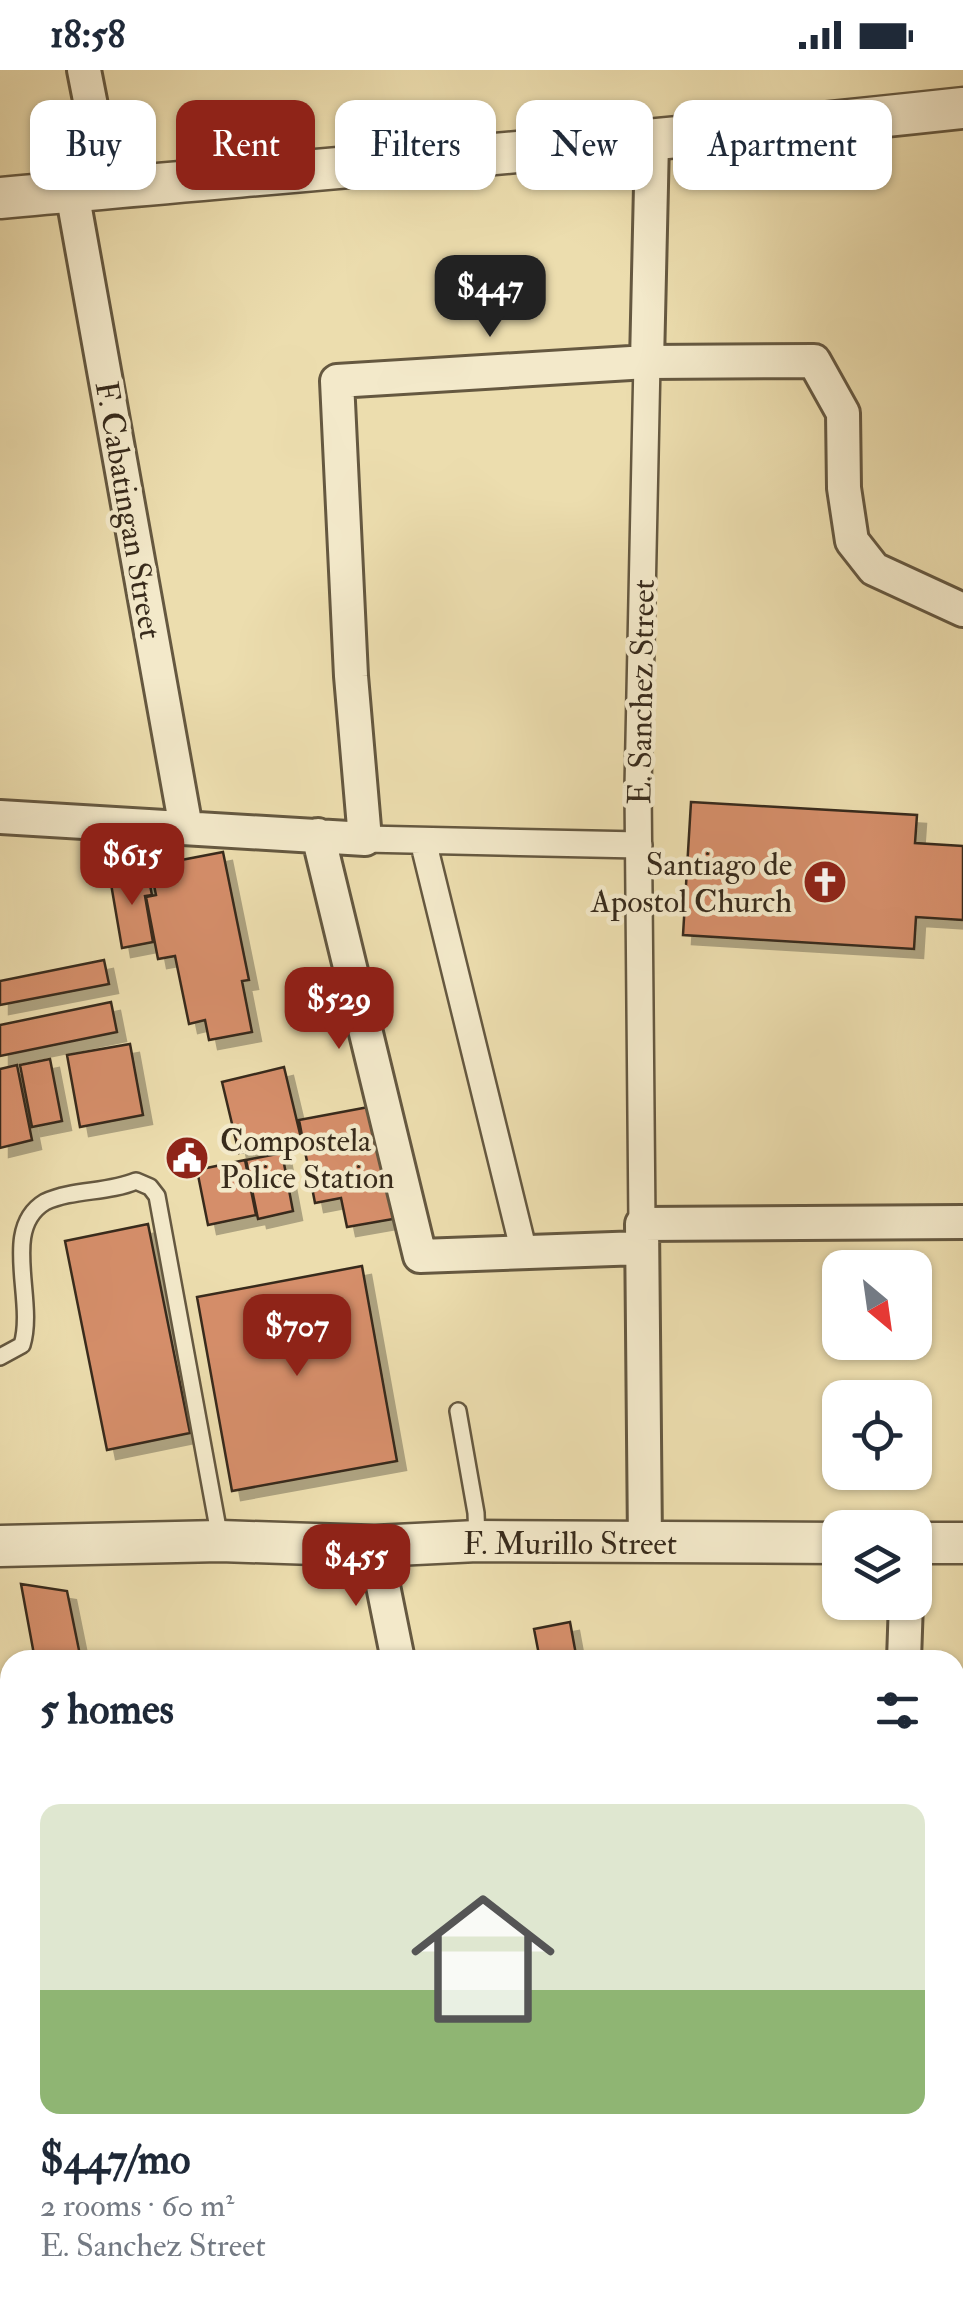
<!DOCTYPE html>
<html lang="en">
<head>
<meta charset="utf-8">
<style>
	:root { --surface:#fff; --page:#f6f6f7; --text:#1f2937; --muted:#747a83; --accent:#8f2418 }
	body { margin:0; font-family:"IM FELL Double Pica",serif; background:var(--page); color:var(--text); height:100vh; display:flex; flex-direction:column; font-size:38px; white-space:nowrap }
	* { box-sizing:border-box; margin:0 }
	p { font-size:32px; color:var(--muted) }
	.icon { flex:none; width:55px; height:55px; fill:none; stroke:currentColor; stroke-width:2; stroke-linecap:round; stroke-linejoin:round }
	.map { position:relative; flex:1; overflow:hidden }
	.panel { position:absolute; left:0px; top:1580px; width:965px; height:672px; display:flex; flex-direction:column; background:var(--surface); border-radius:30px 30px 0 0; box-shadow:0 2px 8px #0004 }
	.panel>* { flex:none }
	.guide { position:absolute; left:30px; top:30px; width:905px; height:90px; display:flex; gap:20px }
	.needle { width:65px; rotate:151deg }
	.buttons { position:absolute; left:822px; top:1180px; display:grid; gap:20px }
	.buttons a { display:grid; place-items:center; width:110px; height:110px; border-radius:20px; background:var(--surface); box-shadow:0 2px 8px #0004; font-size:50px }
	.price { position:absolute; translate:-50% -85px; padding:0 22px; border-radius:20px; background:var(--accent); color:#fff; font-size:32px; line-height:65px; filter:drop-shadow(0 2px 5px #0008) }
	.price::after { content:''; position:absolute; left:50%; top:60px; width:30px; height:22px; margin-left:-15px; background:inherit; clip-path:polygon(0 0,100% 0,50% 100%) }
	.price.selected { background:#222; color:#fff }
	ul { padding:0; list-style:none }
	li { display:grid; align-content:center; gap:20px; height:530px; padding:0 40px }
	li span { display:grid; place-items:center; height:310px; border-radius:20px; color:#555 }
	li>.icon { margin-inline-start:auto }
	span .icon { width:180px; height:180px; fill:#fffc; stroke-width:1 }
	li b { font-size:42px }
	h2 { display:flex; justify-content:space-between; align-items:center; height:120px; padding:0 40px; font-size:42px }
	.tag { padding:0 35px; border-radius:20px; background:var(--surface); box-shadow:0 2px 8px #0004; font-size:35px; line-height:90px }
	.tag.selected { background:var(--accent); color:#fff }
	.status { display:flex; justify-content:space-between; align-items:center; height:70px; padding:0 50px; background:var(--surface); direction:ltr }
	.status svg { height:28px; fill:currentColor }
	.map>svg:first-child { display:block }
	.building { fill:#d58e6a; stroke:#382b1c; stroke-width:2.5; filter:url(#shadow) }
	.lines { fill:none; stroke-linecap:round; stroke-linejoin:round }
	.service-casing { stroke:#655840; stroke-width:20 }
	.pedestrian-casing { stroke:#655840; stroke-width:30 }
	.minor-casing { stroke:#655840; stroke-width:38 }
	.tertiary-casing { stroke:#655840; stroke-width:45 }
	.trunk-casing { stroke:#382b1c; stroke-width:60 }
	.service { stroke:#f3e9ca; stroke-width:15 }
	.pedestrian { stroke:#f3e9ca; stroke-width:25 }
	.minor { stroke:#f3e9ca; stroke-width:32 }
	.tertiary { stroke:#f3e9ca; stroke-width:40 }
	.trunk { stroke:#ecddae; stroke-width:55 }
	.labels { text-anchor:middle; stroke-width:9; stroke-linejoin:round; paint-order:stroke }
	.street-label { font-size:32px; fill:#382b1c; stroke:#f3e9ca }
	.poi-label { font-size:32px; fill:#382b1c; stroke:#f3e9ca; text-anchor:end }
</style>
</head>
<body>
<div class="status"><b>18:58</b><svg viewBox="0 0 49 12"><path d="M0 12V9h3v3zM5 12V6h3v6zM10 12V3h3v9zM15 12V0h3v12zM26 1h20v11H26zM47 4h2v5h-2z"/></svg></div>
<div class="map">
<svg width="963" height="2251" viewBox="0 0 963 2251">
	<defs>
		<filter id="shadow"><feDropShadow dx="9" dy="9" stdDeviation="0" flood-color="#0004"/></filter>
	</defs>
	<rect width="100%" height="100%" fill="#ecddae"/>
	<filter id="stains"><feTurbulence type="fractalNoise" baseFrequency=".002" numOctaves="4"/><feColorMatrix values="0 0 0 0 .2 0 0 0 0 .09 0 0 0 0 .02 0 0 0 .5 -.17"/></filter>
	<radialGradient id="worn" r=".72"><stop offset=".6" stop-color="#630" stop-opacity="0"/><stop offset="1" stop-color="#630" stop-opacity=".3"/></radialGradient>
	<path class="building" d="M 691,732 L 917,745 L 915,773 L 963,776 L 963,850 L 916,847 L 914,879 L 683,865 Z
		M 223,782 L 249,910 L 242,911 L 252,962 L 209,970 L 205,950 L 189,954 L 175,886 L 158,889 L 146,827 L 156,825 L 150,796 Z
		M 147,801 L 152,825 L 145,826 L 153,872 L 122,878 L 110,808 Z
		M 104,890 L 109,914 L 0,935 L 0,911 Z
		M 111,932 L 117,962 L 0,986 L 0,955 Z
		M 130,974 L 143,1045 L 80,1057 L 67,985 Z
		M 50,989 L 62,1051 L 32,1057 L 20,995 Z
		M 17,995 L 32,1070 L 0,1078 L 0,999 Z
		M 284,997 L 301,1068 L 239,1083 L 222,1012 Z
		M 374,1036 L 393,1149 L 347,1157 L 341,1128 L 315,1133 L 299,1050 Z
		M 282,1083 L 293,1141 L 258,1149 L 246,1090 Z
		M 245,1090 L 256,1145 L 208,1155 L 197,1100 Z
		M 148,1154 L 190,1363 L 107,1380 L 65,1171 Z
		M 362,1196 L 397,1391 L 232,1421 L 197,1227 Z
		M 21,1514 L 67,1521 L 81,1590 L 35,1590 Z
		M 570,1552 L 577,1590 L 540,1590 L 534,1559 Z"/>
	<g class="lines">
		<defs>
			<path id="service" d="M 0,1287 L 22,1275 C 36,1229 0,1159 45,1132 C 73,1119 108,1123 136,1111 L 150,1117 L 157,1126 L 220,1469
				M 458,1341 L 476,1443 L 477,1470"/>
			<path id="pedestrian" d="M 365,769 L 639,775
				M 423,771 L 524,1182
				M 642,1154 L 638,718 L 647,292"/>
			<path id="minor" d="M 84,0 L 107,117
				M 72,122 L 186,758
				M 647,292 L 652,72
				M 0,747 L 365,769 L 351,606 L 337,311 L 647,292 L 814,291 L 843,343 L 844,418 L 852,471 L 874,499 L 963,540
				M 318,765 L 420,1186 L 641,1178
				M 645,1473 L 642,1154 L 963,1152
				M 375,1476 L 398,1590
				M 904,1590 L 906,1532
				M 955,1790 L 963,1801
				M 531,2242 L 533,2251"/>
			<path id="tertiary" d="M 0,128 C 321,99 642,73 963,38
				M 915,1473 L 963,1473
				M 0,1476 L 220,1471 L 375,1476 L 477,1471 L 840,1473"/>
			<path id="trunk" d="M 0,1797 L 10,1843
				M 94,2242 L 95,2251"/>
		</defs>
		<use href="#service" class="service-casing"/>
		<use href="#pedestrian" class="pedestrian-casing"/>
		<use href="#minor" class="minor-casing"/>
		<use href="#tertiary" class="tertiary-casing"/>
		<use href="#trunk" class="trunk-casing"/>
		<use href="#service" class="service"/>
		<use href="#pedestrian" class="pedestrian"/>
		<use href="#minor" class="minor"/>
		<use href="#tertiary" class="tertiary"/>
		<use href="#trunk" class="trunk"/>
	</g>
	<defs>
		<symbol id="church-disc" viewBox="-11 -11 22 22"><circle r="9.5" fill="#8f2418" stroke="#f3e9ca"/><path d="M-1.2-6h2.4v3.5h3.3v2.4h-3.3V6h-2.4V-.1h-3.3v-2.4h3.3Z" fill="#fff"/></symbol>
		<symbol id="civic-disc" viewBox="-11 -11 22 22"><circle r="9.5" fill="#8f2418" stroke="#f3e9ca"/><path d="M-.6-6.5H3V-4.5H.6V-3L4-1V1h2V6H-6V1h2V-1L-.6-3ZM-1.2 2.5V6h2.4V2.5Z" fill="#fff"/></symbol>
	</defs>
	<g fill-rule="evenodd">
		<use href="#church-disc" x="800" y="787" width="50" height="50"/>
		<use href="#civic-disc" x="162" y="1063" width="50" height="50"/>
	</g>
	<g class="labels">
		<g class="street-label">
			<text transform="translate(129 440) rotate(80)" y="11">F. Cabatingan Street</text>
			<text transform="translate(641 622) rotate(-89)" y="11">E. Sanchez Street</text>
			<text x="570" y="1484">F. Murillo Street</text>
		</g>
		<g class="poi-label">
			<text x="792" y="805">Santiago de<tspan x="792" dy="37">Apostol Church</tspan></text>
			<text x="220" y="1081" text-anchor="start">Compostela<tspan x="220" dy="37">Police Station</tspan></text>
		</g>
	</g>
	<rect width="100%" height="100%" filter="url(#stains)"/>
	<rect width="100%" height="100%" fill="url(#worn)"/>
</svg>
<div class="buttons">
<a><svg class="needle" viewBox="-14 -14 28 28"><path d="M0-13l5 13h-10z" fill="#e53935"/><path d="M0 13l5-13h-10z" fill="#747a83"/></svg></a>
<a><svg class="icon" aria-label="locate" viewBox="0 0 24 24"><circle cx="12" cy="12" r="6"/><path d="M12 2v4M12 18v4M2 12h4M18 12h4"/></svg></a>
<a><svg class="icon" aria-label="layers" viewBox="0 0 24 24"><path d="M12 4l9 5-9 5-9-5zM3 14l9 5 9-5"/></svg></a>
</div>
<b class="price selected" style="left:490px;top:270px">$447</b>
<b class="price" style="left:132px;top:838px">$615</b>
<b class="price" style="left:339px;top:982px">$529</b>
<b class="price" style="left:297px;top:1309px">$707</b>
<b class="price" style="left:356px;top:1539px">$455</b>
<div class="guide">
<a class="tag">Buy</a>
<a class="tag selected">Rent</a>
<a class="tag">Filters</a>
<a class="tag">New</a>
<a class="tag">Apartment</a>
</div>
<section class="panel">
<h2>5 homes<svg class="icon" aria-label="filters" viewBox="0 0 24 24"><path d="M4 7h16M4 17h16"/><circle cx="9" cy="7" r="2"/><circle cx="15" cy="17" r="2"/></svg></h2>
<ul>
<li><span style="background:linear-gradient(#dfe7d0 60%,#8fb573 0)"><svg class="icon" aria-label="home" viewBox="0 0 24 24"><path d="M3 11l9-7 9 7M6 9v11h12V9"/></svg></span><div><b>$447/mo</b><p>2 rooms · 60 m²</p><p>E. Sanchez Street</p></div></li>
</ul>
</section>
</div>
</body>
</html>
